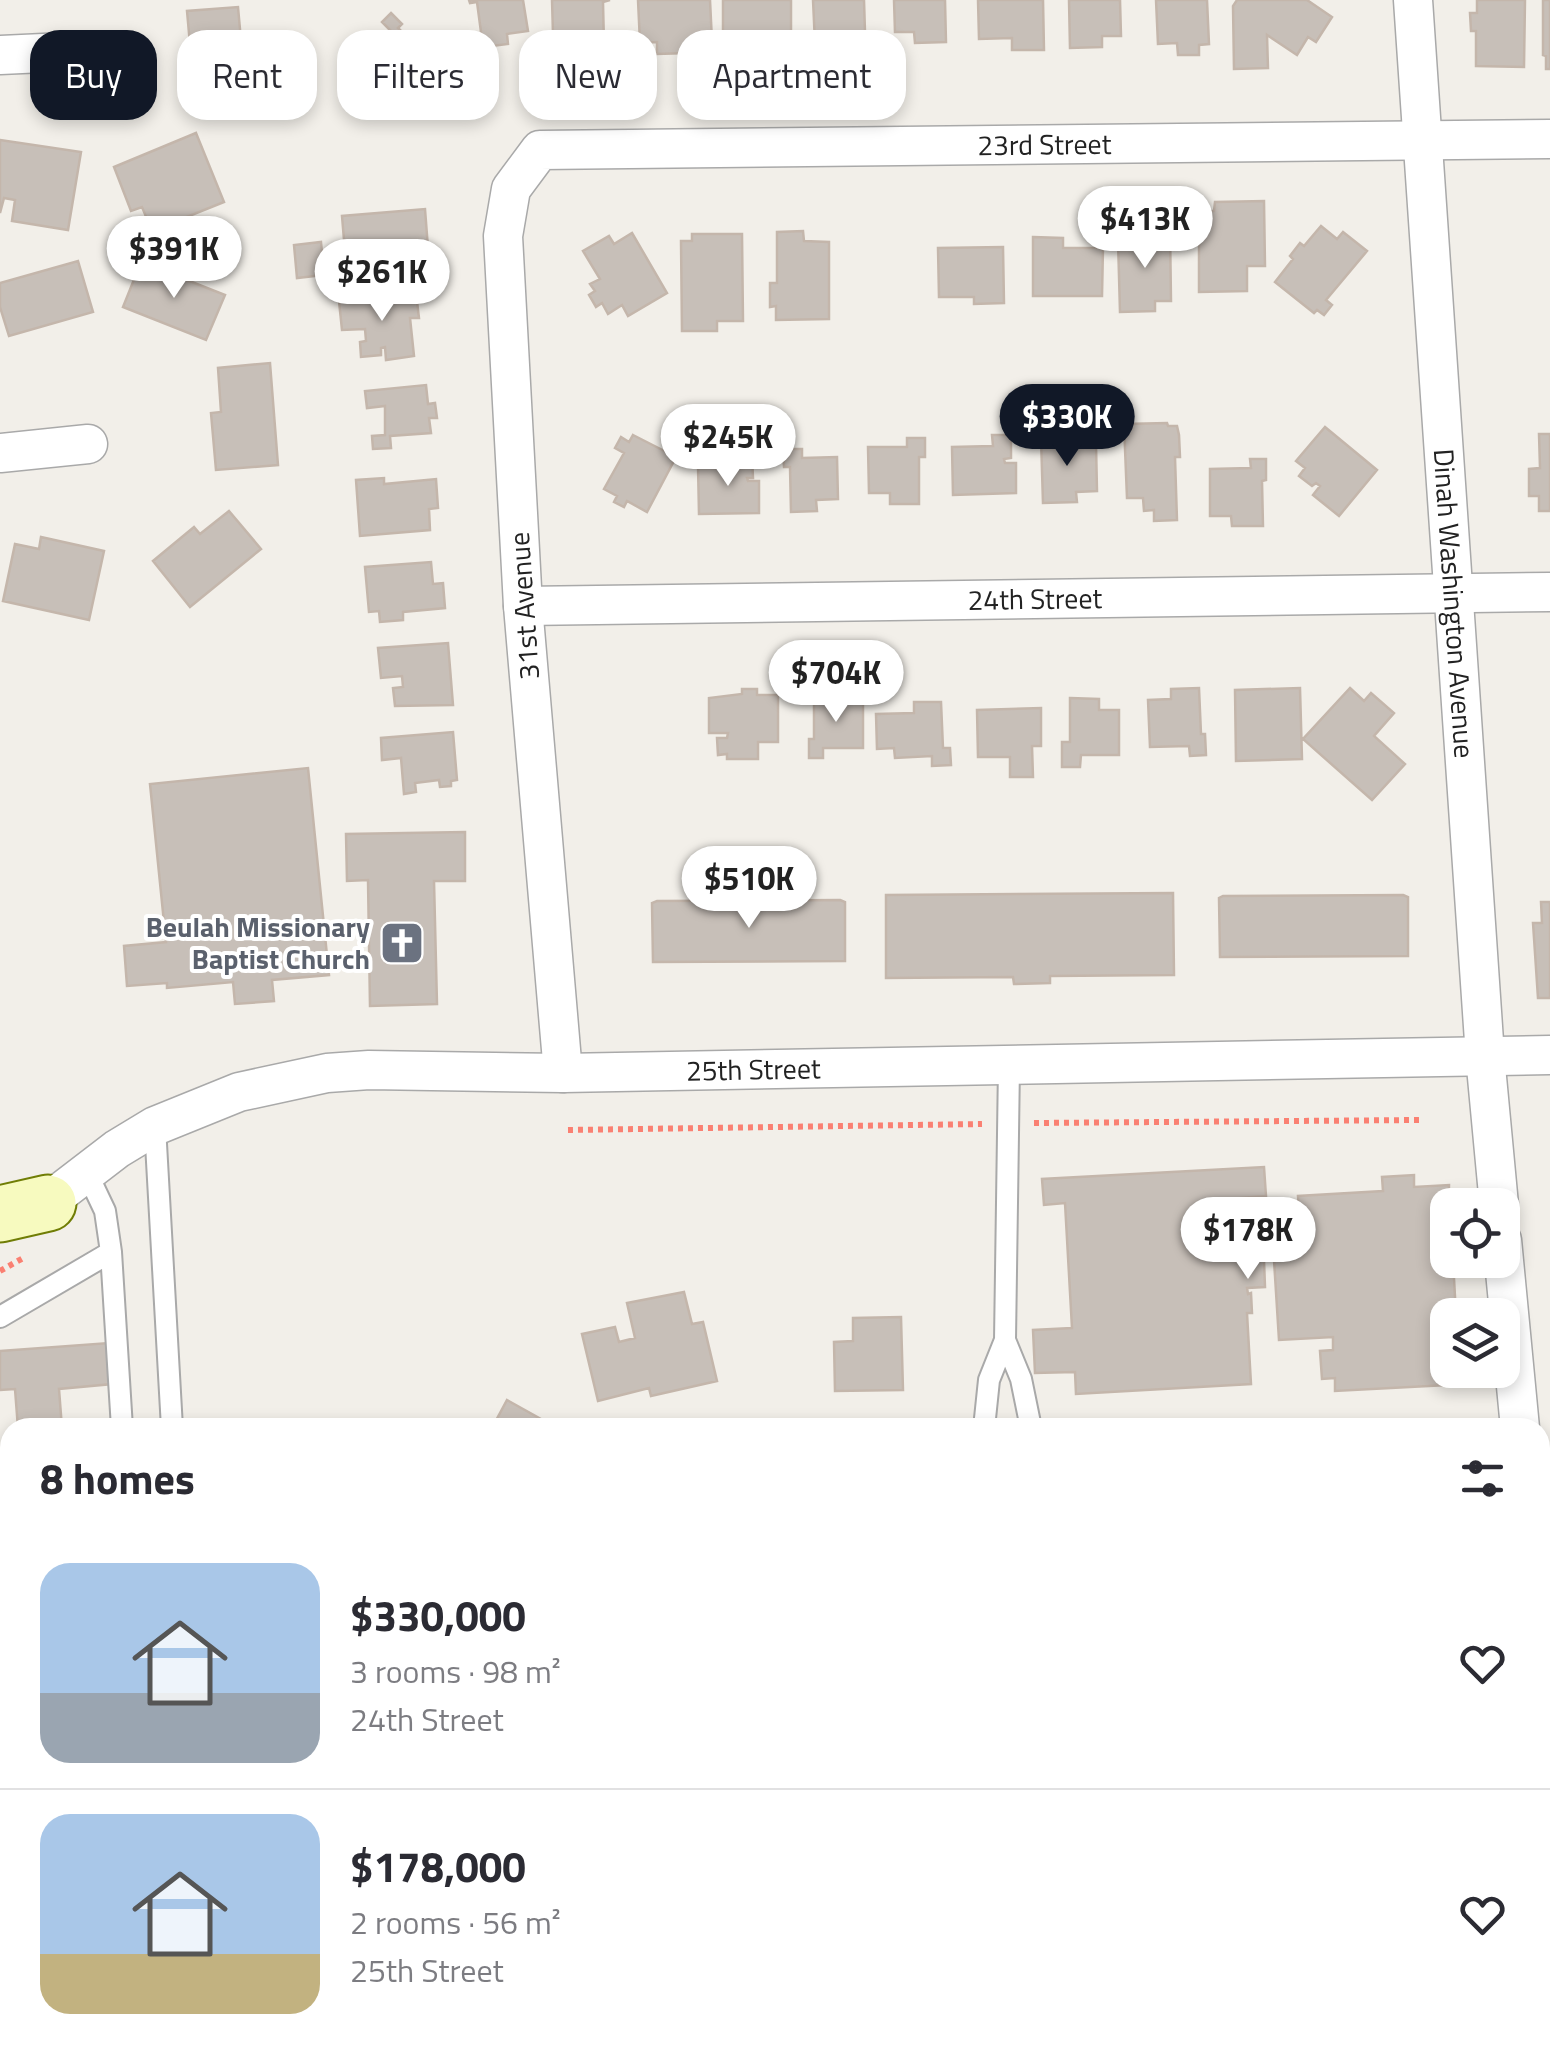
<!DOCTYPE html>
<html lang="en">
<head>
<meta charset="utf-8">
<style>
	:root { --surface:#fff; --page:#f7f7f7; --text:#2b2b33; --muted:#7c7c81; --line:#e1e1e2; --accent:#111827 }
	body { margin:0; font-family:"Titillium Web",sans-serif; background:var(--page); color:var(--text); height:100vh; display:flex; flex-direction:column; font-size:38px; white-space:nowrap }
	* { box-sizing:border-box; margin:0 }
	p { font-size:32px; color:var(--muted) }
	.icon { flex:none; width:55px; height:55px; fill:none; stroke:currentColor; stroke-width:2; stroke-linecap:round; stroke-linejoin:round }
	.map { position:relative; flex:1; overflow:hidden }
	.drawer { position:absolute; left:0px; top:1418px; width:1550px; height:642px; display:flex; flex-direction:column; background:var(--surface); border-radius:30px 30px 0 0; box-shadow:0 5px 15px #0003 }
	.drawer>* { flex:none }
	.guide { position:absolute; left:30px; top:30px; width:1000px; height:90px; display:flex; gap:20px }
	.buttons { position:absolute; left:1430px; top:1188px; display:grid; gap:20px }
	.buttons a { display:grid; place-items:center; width:90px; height:90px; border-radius:20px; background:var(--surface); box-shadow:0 5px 15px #0003; font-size:50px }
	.price { position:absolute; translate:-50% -85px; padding:0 22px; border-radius:35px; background:#fff; color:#222; font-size:32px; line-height:65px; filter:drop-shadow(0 2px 5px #0008) }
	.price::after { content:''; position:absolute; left:50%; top:60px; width:30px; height:22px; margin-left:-15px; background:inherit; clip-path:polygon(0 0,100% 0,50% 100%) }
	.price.active { background:var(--accent); color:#fff }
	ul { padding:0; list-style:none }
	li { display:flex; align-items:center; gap:30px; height:250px; padding:0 40px }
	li+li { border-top:2px solid var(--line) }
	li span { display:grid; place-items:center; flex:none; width:280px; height:200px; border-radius:30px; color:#555 }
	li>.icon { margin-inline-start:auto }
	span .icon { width:120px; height:120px; fill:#fffc; stroke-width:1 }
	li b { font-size:42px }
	h2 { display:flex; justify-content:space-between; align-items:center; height:120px; padding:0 40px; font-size:42px }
	.chip { padding:0 35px; border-radius:30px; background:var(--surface); box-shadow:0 5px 15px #0003; font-size:35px; line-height:90px }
	.chip.active { background:var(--accent); color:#fff }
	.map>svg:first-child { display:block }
	.building { fill:#c7bfb8; stroke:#c4b6ab; stroke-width:2.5 }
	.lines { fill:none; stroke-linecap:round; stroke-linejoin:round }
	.lane-casing { stroke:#a9a9a9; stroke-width:24 }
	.street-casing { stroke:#a9a9a9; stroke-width:41 }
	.secondary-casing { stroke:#707d05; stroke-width:59 }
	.path { stroke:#fa8072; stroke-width:6; stroke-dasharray:5 5; stroke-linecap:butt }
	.lane { stroke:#fff; stroke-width:20 }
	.street { stroke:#fff; stroke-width:38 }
	.secondary { stroke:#f7fabf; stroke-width:55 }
	.labels { text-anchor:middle; stroke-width:8; stroke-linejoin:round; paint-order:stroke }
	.street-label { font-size:28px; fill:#222; stroke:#fff }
	.worship-label { font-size:28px; font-weight:bold; fill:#5b616d; stroke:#fff; text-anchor:end }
</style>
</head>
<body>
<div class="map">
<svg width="1550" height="2059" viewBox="0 0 1550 2059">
	<rect width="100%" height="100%" fill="#f2efe9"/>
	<path class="building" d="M 469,0 L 523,0 L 528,31 L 507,34 L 508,44 L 483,47 L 477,2 L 470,3 Z
		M 552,0 L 610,0 L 603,2 L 604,45 L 574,45 L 574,34 L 553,34 Z
		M 638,0 L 710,0 L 712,41 L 689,42 L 689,53 L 657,54 L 657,42 L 640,43 Z
		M 723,0 L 791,0 L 791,51 L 766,51 L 766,42 L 723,42 Z
		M 813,0 L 864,0 L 865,32 L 845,33 L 845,43 L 815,43 Z
		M 894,0 L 945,0 L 946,42 L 915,43 L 914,32 L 895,32 Z
		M 978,0 L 1043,0 L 1044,50 L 1012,50 L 1012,38 L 979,39 Z
		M 1069,0 L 1120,0 L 1121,36 L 1102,36 L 1102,47 L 1070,48 Z
		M 1156,0 L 1207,0 L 1209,44 L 1199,45 L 1199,55 L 1178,55 L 1177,43 L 1158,44 Z
		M 1237,0 L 1307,0 L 1332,17 L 1316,42 L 1308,37 L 1297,55 L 1267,35 L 1268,68 L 1234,69 L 1233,6 Z
		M 1477,0 L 1525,0 L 1524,67 L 1476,66 L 1476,31 L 1471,31 L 1470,13 L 1477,13 Z
		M 1543,0 L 1550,0 L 1550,69 L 1546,69 L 1546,56 L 1543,55 Z
		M 238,7 L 246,96 L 195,100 L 187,11 Z
		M 391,13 L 402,24 L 398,28 L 410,40 L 417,32 L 437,51 L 395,91 L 362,57 L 390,30 L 382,22 Z
		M 196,133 L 224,202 L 152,231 L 142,207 L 131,211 L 114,167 Z
		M 0,140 L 81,152 L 68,230 L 12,221 L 15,200 L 4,198 L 0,213 Z
		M 1264,201 L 1265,266 L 1247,266 L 1247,291 L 1199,292 L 1199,211 L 1214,211 L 1215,202 Z
		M 425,209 L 429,261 L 421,262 L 423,282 L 371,287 L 370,274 L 347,276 L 342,216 Z
		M 1321,226 L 1337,239 L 1343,232 L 1367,251 L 1326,300 L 1332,305 L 1324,315 L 1317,310 L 1314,313 L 1275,282 L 1293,259 L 1290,256 L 1300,243 L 1304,246 Z
		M 1170,229 L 1171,301 L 1155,301 L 1155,311 L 1120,312 L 1118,240 L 1142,240 L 1142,230 Z
		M 803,231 L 804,241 L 829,242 L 829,319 L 776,320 L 776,306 L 770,307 L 770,283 L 777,283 L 777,232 Z
		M 632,233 L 667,293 L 628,316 L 622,305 L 608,314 L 602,303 L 596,307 L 589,295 L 595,291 L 590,284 L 600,279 L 583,251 L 609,236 L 614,244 Z
		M 692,234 L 742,234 L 743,321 L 717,321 L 717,331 L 682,331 L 681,241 L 692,241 Z
		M 1033,237 L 1063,238 L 1063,248 L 1103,248 L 1102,296 L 1033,296 Z
		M 321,242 L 324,275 L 297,278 L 294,245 Z
		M 1003,247 L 1004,303 L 974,304 L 974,297 L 939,297 L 938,248 Z
		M 78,261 L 93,312 L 9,336 L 0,307 L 0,283 Z
		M 141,262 L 225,295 L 206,340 L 123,307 Z
		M 416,293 L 419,318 L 410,318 L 414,356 L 386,360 L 385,347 L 381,348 L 381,355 L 361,357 L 360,342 L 366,341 L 365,329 L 342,330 L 339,301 Z
		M 270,363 L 278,465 L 216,470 L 211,413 L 221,412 L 218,368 Z
		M 426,385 L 428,404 L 435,403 L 437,418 L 429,418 L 431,433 L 390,436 L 391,448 L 373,449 L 372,436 L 385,435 L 385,406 L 367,408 L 365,391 Z
		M 1167,423 L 1168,426 L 1177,426 L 1179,435 L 1180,457 L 1175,457 L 1177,520 L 1154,521 L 1154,510 L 1144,511 L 1143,498 L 1127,498 L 1124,424 Z
		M 1325,427 L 1377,470 L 1339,516 L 1313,495 L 1320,486 L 1316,483 L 1312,486 L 1299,476 L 1305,468 L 1296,461 Z
		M 1539,434 L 1550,434 L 1550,511 L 1539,511 L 1539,496 L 1529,496 L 1529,469 L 1540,468 Z
		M 633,435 L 676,457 L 647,512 L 627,501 L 624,507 L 614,502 L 617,496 L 604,489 L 624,453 L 615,448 L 621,437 L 629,442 Z
		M 992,435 L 1011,435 L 1011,458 L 1004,459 L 1005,463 L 1016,463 L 1016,493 L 953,495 L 952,447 L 993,446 Z
		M 1076,436 L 1077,444 L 1096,444 L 1097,491 L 1076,492 L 1077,502 L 1043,503 L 1041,438 Z
		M 907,438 L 925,438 L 925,457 L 919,457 L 919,504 L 890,504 L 890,493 L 869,493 L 868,447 L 907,447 Z
		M 783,449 L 802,449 L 802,458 L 837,457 L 838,499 L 816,500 L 817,511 L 791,512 L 790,467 L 784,467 Z
		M 736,456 L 752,456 L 753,478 L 747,478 L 748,481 L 759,481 L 759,513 L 699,514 L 698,466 L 736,465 Z
		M 1250,459 L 1266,459 L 1266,480 L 1262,481 L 1263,526 L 1232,526 L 1231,516 L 1210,516 L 1210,469 L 1251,468 Z
		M 384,478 L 384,484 L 436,479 L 438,508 L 429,509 L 430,530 L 360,536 L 356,480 Z
		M 229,511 L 261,549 L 190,607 L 153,561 L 194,527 L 200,534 Z
		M 41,537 L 104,551 L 89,620 L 3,601 L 15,544 L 39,549 Z
		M 431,562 L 433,584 L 443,583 L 445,608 L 403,612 L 403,620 L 380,622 L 379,611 L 369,612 L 365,567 Z
		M 448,643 L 453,705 L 395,706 L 393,688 L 403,687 L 402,676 L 381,678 L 378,648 Z
		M 1199,688 L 1201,734 L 1205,734 L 1206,755 L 1190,756 L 1189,746 L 1150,747 L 1148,700 L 1171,699 L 1171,689 Z
		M 1300,688 L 1302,759 L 1236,761 L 1235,690 Z
		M 1350,688 L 1364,701 L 1371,693 L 1394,713 L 1374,736 L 1405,764 L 1372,800 L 1303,739 Z
		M 742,689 L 757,689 L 757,695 L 778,695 L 778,742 L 758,742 L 758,759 L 727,759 L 727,754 L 718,755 L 717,738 L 727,738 L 728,733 L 709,733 L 709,698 L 742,694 Z
		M 814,694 L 841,694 L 841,704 L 863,703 L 863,748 L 823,748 L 823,758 L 809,758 L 809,739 L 814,739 Z
		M 1070,698 L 1099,699 L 1099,710 L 1119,710 L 1119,755 L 1081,755 L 1080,767 L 1062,767 L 1062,742 L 1070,742 Z
		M 914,702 L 941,702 L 943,748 L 950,748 L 951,765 L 932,766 L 932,756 L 895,758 L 894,748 L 877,749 L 876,714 L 914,713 Z
		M 1041,708 L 1041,746 L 1032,746 L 1033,777 L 1010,777 L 1010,757 L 978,757 L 977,710 Z
		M 453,732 L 457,780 L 451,781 L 451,786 L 440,787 L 439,780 L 415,783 L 416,792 L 404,794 L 401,758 L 382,760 L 381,738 Z
		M 308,768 L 329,975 L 272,980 L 274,1001 L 235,1004 L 233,982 L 167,988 L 167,983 L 127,986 L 124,946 L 166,942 L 150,784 Z
		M 465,832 L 465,881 L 434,881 L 437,1004 L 370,1006 L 368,880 L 347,881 L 346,834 Z
		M 1173,893 L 1174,975 L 1050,976 L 1050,983 L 1014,984 L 1013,977 L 886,978 L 886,895 Z
		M 1403,895 L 1408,897 L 1408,956 L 1220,957 L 1219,898 L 1223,896 Z
		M 840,900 L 845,902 L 845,961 L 653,962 L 652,903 L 657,901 Z
		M 1541,902 L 1550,902 L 1550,998 L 1538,998 L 1533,923 L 1542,923 Z
		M 1264,1167 L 1266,1196 L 1241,1198 L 1242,1208 L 1262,1206 L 1264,1240 L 1301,1238 L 1298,1196 L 1383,1191 L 1382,1177 L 1414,1175 L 1414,1187 L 1449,1185 L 1448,1260 L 1453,1260 L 1456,1315 L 1448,1315 L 1448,1370 L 1465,1370 L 1466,1384 L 1335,1391 L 1335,1378 L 1322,1379 L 1320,1351 L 1333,1350 L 1333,1337 L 1279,1340 L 1274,1260 L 1264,1260 L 1265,1287 L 1247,1288 L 1248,1294 L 1251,1293 L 1252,1313 L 1247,1313 L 1251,1384 L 1076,1394 L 1075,1372 L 1035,1373 L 1033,1330 L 1072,1328 L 1065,1203 L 1044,1205 L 1042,1179 Z
		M 684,1292 L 692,1324 L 703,1322 L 717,1381 L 651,1396 L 649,1388 L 598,1401 L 582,1334 L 615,1327 L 619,1342 L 635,1338 L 627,1303 Z
		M 901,1317 L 903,1390 L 835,1391 L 834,1342 L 853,1341 L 853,1318 Z
		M 109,1343 L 112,1384 L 59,1389 L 62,1428 L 18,1428 L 15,1389 L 0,1390 L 0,1351 Z
		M 507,1400 L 557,1428 L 492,1428 Z
		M 10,1464 L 10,1530 L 0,1530 L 0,1465 Z
		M 556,2050 L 612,2050 L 613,2059 L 557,2059 Z
		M 962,2050 L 1010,2050 L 1010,2059 L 963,2059 Z
		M 1129,2050 L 1181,2050 L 1181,2059 L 1129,2059 Z
		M 1210,2050 L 1237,2050 L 1237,2058 L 1251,2059 L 1210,2059 Z
		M 1378,2050 L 1432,2050 L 1432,2059 L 1378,2059 Z
		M 1438,2050 L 1525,2050 L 1525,2059 L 1439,2059 Z"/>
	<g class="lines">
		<defs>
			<path id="lane" d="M 155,1126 L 172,1428
				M 87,1173 L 105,1211 L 111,1252 L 122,1428
				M 0,1317 L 111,1252
				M 1005,1340 L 1009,1065
				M 984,1428 L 989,1380 L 1005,1340 L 1021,1379 L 1031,1428
				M 0,1539 L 10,1538
				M 0,1651 L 10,1651
				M 366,2059 L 368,2050"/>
			<g id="street">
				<path id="s1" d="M 1413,0 L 1485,1056 L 1499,1205"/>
				<path d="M 0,55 L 65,52"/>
				<path d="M 0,453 L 88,444"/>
				<path id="s2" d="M 523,606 L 1550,592"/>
				<path id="s3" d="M 563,1073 L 523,606 L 503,236 L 511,189 L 540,150 L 1550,139"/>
				<path id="s4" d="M 31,1215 L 117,1149 L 155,1126 L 239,1092 L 327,1073 L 369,1070 L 563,1073 L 1550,1055"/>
				<path d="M 1502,1240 L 1520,1428"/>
				<path d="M 1540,1471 L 1550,1471"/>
				<path d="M 1540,1725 L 1550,1860"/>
				<path d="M 1540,1968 L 1550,1967"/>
				<path d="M 685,2050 L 685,2059"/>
			</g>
			<path id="secondary" d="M 0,1214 L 48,1203"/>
		</defs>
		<use href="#lane" class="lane-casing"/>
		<use href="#street" class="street-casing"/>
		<use href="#secondary" class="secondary-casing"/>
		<path class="path" d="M 1034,1123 L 1420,1120
			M 568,1130 L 982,1124
			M 0,1271 L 25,1257"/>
		<use href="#lane" class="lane"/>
		<use href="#street" class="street"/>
		<use href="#secondary" class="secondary"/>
	</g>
	<defs>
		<symbol id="church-square" viewBox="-11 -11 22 22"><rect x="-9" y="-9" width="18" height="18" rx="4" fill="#6b7280" stroke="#fff"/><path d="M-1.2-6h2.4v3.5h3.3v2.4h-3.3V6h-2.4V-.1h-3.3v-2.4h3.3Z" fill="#fff"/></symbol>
	</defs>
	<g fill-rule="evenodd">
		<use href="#church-square" x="377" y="918" width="50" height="50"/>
	</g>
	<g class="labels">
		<g class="street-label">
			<text dy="10" stroke="none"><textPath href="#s3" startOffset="1440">23rd Street</textPath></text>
			<text dy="10" stroke="none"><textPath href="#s2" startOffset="512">24th Street</textPath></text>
			<text dy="10" stroke="none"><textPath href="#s1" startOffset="605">Dinah Washington Avenue</textPath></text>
			<text transform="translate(524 606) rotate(-94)" y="10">31st Avenue</text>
			<text dy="10" stroke="none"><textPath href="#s4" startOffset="760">25th Street</textPath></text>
		</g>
		<g class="worship-label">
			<text x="370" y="937">Beulah Missionary<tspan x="370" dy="32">Baptist Church</tspan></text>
		</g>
	</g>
</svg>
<div class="buttons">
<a><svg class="icon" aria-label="locate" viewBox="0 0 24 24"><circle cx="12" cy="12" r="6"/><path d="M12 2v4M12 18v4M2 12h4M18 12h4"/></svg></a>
<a><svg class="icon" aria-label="layers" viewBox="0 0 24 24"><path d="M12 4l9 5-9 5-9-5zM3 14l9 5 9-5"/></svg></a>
</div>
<b class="price" style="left:1145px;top:271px">$413K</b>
<b class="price" style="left:174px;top:301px">$391K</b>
<b class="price" style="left:382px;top:324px">$261K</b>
<b class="price active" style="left:1067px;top:469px">$330K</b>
<b class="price" style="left:728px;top:489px">$245K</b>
<b class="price" style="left:836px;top:725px">$704K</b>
<b class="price" style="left:749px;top:931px">$510K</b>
<b class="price" style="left:1248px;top:1282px">$178K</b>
<div class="guide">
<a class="chip active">Buy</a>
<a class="chip">Rent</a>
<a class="chip">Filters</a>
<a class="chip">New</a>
<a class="chip">Apartment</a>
</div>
<section class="drawer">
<h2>8 homes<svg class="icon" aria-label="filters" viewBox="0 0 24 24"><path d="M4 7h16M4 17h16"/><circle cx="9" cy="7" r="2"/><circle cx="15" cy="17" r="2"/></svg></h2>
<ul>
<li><span style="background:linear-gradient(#a9c7e8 65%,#9aa5b1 0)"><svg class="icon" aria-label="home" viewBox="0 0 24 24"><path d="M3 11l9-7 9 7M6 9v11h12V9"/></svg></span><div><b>$330,000</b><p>3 rooms · 98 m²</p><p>24th Street</p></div><svg class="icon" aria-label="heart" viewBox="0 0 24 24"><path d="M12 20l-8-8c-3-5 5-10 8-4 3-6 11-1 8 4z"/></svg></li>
<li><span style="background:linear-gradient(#a9c7e8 70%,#c2b280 0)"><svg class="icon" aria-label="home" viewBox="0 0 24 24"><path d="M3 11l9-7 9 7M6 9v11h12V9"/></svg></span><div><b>$178,000</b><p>2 rooms · 56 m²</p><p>25th Street</p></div><svg class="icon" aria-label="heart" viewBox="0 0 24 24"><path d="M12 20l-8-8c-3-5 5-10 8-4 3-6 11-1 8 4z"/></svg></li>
</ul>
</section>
</div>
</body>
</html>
